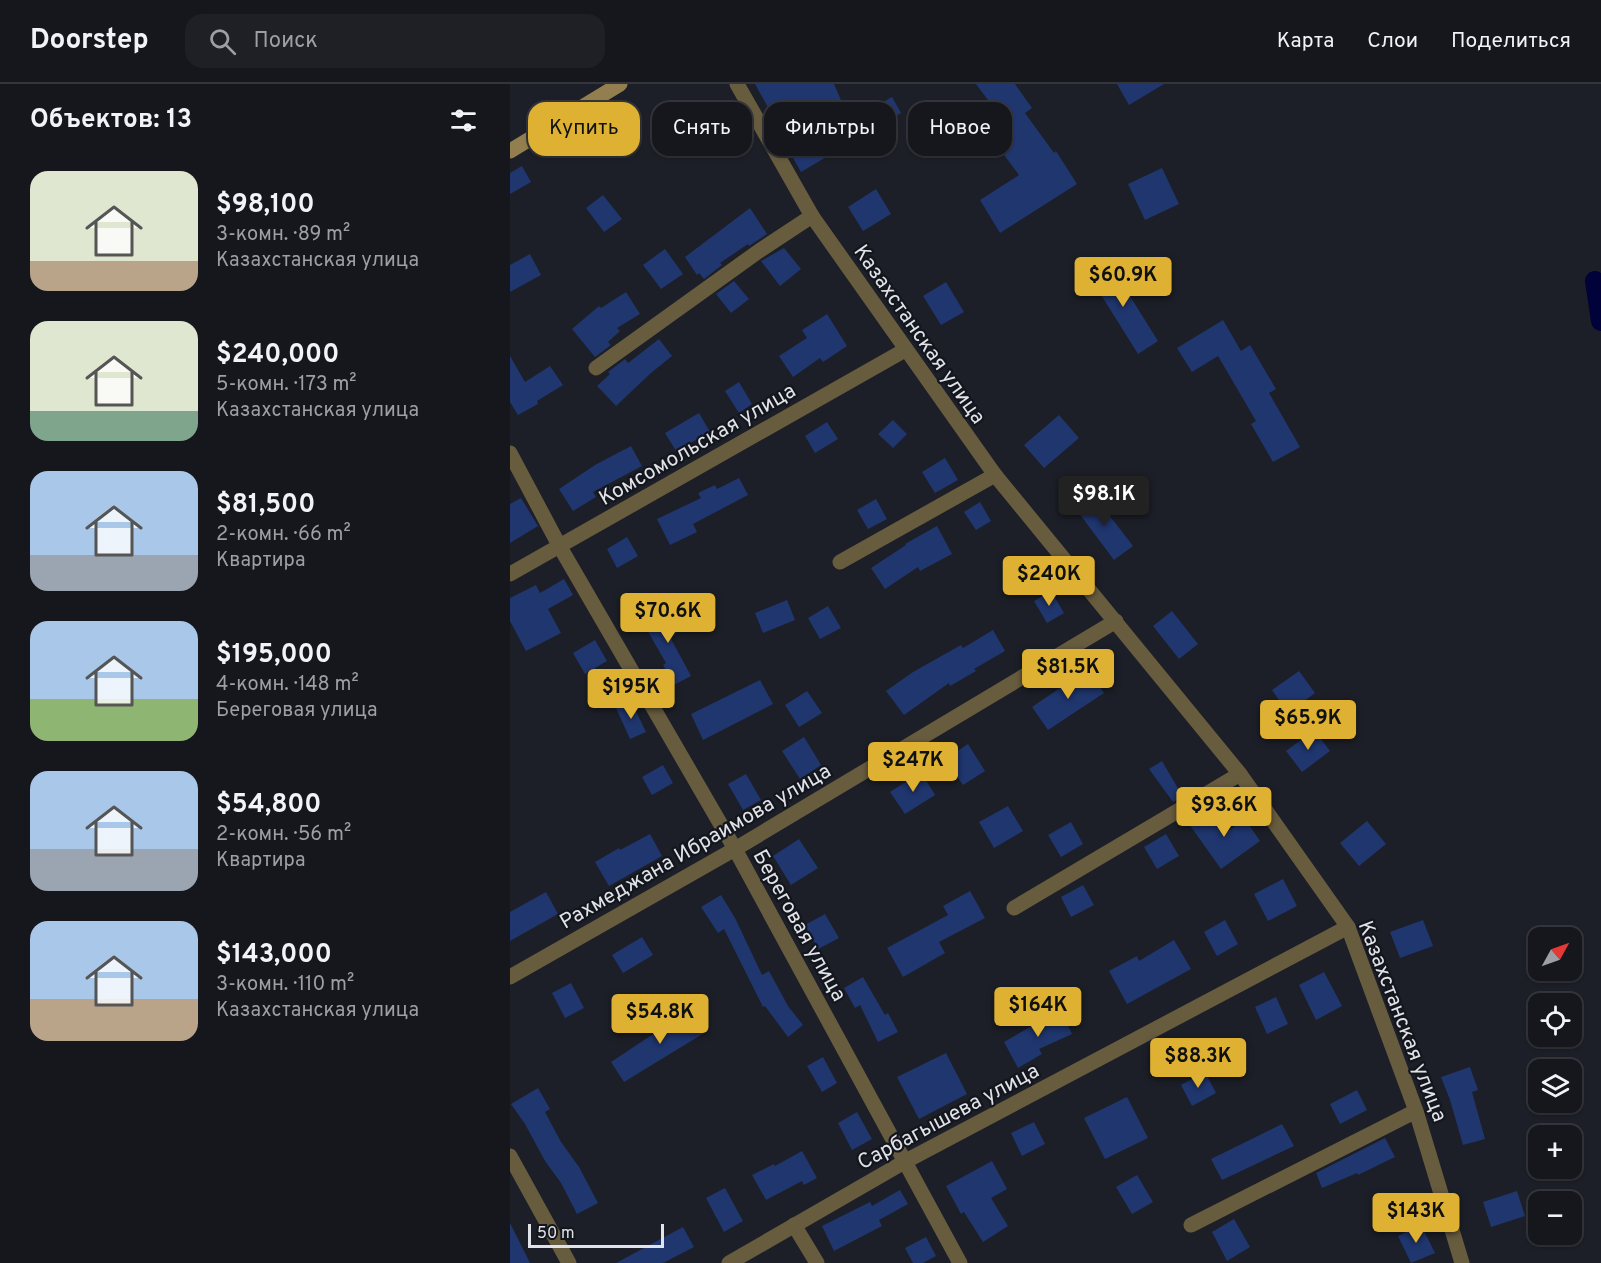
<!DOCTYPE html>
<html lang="ru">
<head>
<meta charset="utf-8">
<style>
	:root { --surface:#15171d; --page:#1e2026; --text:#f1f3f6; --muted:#9d9fa4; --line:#34363b; --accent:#deb133 }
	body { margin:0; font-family:Overpass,sans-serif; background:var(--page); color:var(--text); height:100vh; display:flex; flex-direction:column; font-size:22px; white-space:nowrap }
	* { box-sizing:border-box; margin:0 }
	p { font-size:20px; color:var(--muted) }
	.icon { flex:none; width:33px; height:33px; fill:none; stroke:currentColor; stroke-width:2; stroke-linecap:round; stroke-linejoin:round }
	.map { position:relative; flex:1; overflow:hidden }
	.panel { display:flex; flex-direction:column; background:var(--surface); width:510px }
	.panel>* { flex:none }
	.top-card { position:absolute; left:18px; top:18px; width:570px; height:54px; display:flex; gap:12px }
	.needle { width:39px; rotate:50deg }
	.tools { position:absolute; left:1018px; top:843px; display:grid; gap:12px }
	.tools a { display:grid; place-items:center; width:54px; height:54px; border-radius:12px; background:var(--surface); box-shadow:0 2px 4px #0004,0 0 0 2px var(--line); font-size:30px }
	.scale { position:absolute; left:18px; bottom:15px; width:136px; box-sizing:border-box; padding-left:6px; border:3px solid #e1e3e8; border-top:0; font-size:16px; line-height:21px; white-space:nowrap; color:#e1e3e8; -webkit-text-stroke:4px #13161d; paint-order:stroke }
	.price { position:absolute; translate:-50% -51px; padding:0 14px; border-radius:6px; background:var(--accent); color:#111; font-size:20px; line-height:39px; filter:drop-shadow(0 2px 3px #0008) }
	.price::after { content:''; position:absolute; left:50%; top:36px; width:18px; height:14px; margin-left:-9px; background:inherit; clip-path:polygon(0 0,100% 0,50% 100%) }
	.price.current { background:#222; color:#fff }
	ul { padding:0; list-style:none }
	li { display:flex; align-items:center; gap:18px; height:150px; padding:0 30px }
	li span { display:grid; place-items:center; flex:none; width:168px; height:120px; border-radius:18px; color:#555 }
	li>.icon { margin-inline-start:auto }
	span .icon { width:72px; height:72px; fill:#fffc; stroke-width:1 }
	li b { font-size:26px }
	h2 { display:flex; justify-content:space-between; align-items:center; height:72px; padding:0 30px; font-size:26px }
	.chip { padding:0 21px; border-radius:18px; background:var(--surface); box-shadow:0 2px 4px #0004,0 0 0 2px var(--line); font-size:21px; line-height:54px }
	.chip.current { background:var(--accent); color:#111 }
	header { display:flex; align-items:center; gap:36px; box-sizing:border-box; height:84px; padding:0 30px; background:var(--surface); border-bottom:2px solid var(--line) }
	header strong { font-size:28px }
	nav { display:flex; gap:33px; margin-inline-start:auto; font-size:21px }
	.search { width:420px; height:54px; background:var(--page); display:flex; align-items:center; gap:15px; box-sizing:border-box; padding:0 21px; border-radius:18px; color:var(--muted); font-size:22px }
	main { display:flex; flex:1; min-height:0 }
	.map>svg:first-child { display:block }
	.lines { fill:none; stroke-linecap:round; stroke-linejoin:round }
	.canal { stroke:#010239; stroke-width:20 }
	.building { fill:#20366f }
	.minor { stroke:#685c3f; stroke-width:15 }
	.tertiary { stroke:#685c3f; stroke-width:15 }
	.secondary { stroke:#927e4e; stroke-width:15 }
	.labels { text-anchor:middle; stroke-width:4.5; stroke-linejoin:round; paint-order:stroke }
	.street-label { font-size:21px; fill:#e1e3e8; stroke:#13161d }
</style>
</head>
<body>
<header>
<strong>Doorstep</strong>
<div class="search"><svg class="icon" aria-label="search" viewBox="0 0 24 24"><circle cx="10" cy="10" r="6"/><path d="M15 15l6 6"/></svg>Поиск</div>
<nav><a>Карта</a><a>Слои</a><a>Поделиться</a></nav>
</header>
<main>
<section class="panel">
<h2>Объектов: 13<svg class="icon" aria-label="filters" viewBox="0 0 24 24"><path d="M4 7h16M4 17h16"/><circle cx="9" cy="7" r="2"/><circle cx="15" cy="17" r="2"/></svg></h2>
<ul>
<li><span style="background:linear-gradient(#dfe7d0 75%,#b9a48a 0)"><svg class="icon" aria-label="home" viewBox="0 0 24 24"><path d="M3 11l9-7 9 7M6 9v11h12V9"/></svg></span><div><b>$98,100</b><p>3-комн. · 89 m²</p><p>Казахстанская улица</p></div></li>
<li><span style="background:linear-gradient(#dfe7d0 75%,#7fa58c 0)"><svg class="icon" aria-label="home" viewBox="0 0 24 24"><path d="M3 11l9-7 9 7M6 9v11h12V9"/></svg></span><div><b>$240,000</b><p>5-комн. · 173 m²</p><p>Казахстанская улица</p></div></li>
<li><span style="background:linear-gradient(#a9c7e8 70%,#9aa5b1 0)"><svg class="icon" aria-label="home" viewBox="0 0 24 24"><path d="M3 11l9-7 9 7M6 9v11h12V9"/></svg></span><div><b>$81,500</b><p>2-комн. · 66 m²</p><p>Квартира</p></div></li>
<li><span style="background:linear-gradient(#a9c7e8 65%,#8fb573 0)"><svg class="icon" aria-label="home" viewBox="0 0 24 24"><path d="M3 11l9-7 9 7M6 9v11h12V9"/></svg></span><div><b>$195,000</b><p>4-комн. · 148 m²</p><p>Береговая улица</p></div></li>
<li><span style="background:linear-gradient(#a9c7e8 65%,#9aa5b1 0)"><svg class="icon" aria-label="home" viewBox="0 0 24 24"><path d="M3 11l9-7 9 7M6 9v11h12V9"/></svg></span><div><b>$54,800</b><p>2-комн. · 56 m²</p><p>Квартира</p></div></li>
<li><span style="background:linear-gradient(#a9c7e8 65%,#b9a48a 0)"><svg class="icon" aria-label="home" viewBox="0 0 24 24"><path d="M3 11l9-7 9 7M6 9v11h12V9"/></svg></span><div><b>$143,000</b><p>3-комн. · 110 m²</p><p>Казахстанская улица</p></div></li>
</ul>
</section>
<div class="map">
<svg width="1091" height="1179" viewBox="0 0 1091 1179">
	<rect width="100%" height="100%" fill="#1c1f27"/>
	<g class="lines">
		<path class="canal" d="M 1085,197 L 1091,237"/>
	</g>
	<path class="building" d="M 245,0 L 324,0 L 340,37 L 382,13 L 391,29 L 291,88 L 282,72 L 284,70 Z
		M 466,0 L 505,0 L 522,24 L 515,29 L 544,69 L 546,67 L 567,100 L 490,149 L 470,116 L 509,91 L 483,56 L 499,44 Z
		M 607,0 L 654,0 L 619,21 Z
		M 12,82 L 21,98 L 0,110 L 0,89 Z
		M 652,84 L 669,120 L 635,136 L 618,100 Z
		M 366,105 L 381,130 L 353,147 L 338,123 Z
		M 93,111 L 112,135 L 94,148 L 76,124 Z
		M 240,124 L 257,150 L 239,162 L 238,160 L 210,179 L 212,181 L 194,195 L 189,189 L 187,191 L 175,173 Z
		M 274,164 L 291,185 L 270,202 L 251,177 Z
		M 155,165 L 173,190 L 151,205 L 133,181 Z
		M 20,170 L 31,191 L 0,208 L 0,181 Z
		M 598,177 L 648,257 L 628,270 L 578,190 Z
		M 224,197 L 239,215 L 221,229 L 206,210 Z
		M 436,198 L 454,228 L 431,241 L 413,212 Z
		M 116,208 L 130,230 L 107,244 L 110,247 L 98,258 L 101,261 L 85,273 L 62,245 L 89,222 L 91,224 Z
		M 317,230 L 337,262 L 313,278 L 310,274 L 283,293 L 269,272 L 297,254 L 292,246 Z
		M 713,236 L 731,267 L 740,261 L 766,305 L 759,309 L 790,363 L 763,378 L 741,340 L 746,337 L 708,272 L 682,288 L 667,264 Z
		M 149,255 L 162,272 L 141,289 L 106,322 L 87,302 L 100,290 L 98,288 L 115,275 L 118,279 Z
		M 0,272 L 15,298 L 40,282 L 53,301 L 27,317 L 28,320 L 8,331 L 0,318 Z
		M 229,298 L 242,320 L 229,329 L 215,307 Z
		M 189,329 L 200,348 L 166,367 L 155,349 Z
		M 549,331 L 569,354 L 534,384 L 514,361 Z
		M 383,336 L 397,350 L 383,364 L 368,350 Z
		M 317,338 L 328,355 L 305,369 L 295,352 Z
		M 121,362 L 132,382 L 83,408 L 86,413 L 63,427 L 49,405 L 85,381 Z
		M 435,374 L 448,396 L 425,409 L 412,388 Z
		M 229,394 L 238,411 L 183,440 L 187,448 L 160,461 L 147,435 L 191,414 L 188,409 L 205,401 L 207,405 Z
		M 583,410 L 623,462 L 604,476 L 565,424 Z
		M 11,414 L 28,442 L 0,459 L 0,420 Z
		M 366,415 L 377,435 L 358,445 L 347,426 Z
		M 470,418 L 481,437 L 466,446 L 454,428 Z
		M 427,442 L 442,470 L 410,487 L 408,483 L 375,505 L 361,484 L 396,461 L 395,460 Z
		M 117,453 L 128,472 L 107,484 L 97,465 Z
		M 54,495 L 63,511 L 38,525 L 51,549 L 16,567 L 0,537 L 0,514 L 26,501 L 30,509 Z
		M 541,507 L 554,529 L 537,539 L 524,517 Z
		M 277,516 L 285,536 L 253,549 L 245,529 Z
		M 318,522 L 331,544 L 310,555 L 298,534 Z
		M 160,523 L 173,545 L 160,553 L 181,592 L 164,601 L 153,581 L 156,579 L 133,539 Z
		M 662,527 L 688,560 L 669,575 L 643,542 Z
		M 483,546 L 495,567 L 464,585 L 466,587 L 440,602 L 439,599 L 394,631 L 376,607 L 403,588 L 451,561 L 453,564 Z
		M 85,556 L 97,577 L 75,590 L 63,569 Z
		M 578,585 L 594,609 L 538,646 L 522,623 Z
		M 789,587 L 805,609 L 778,629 L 762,606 Z
		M 250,596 L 263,620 L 193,656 L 181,630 Z
		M 297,607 L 312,629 L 289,643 L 275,621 Z
		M 121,617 L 136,648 L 120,655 L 106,624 Z
		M 804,646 L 820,667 L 792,688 L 776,667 Z
		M 294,653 L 311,681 L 290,695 L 272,667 Z
		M 458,660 L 475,687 L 453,701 L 435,675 Z
		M 652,677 L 673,713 L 663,718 L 639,685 Z
		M 153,681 L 163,699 L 142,711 L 132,693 Z
		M 411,688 L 425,711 L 395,730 L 380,708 Z
		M 236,690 L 251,716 L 233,726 L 218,700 Z
		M 498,722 L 513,747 L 484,764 L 469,738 Z
		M 701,725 L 717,748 L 735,735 L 750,757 L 711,785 L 679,740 Z
		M 857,737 L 876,760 L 849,782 L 830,759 Z
		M 561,738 L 573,760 L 551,773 L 538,751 Z
		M 140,750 L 152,772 L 99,802 L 85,778 L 109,764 L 110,766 Z
		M 656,750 L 669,772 L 647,785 L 634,763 Z
		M 289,755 L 308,784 L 281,801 L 263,772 Z
		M 773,795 L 787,822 L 758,837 L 744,810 Z
		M 573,801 L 584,821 L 561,833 L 551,813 Z
		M 460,807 L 475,834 L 429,858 L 435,869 L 393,893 L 377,864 L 438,831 L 433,822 Z
		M 36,808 L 48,830 L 0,857 L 0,828 Z
		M 211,811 L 225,834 L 252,891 L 259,887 L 278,922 L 293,941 L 278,953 L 255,922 L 253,923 L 214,845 L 208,849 L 191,823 Z
		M 315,830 L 329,854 L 308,865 L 295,841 Z
		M 715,836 L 728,860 L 707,872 L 694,848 Z
		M 913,836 L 923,862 L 890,874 L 880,848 Z
		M 132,853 L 143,871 L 113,889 L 102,871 Z
		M 664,856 L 681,885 L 617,920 L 599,887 L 627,872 L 629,877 Z
		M 814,888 L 832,922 L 806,936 L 789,901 Z
		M 353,893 L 375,931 L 378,929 L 388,948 L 368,958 L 350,921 L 345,924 L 334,904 Z
		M 61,899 L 74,924 L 55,934 L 42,909 Z
		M 766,913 L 778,940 L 757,950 L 745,923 Z
		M 184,923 L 199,946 L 114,998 L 101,978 Z
		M 549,924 L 562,950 L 529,965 L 532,970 L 508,984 L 494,958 L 532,936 L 530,932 Z
		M 436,969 L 457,1010 L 409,1035 L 387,993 Z
		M 313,973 L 327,999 L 312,1008 L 297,982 Z
		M 960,983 L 968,1006 L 962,1008 L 975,1055 L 953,1061 L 940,1016 L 931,993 Z
		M 695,988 L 706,1009 L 682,1022 L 671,1001 Z
		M 28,1004 L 40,1025 L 35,1028 L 51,1058 L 69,1083 L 88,1119 L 67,1130 L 51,1099 L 35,1077 L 15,1040 L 1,1020 Z
		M 847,1006 L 857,1026 L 830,1040 L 820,1020 Z
		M 617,1013 L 638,1054 L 595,1075 L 574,1034 Z
		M 347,1028 L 362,1055 L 342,1066 L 328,1039 Z
		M 524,1038 L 535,1060 L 512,1072 L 501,1049 Z
		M 772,1040 L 784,1062 L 712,1096 L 701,1075 Z
		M 875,1054 L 885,1073 L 848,1091 L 847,1089 L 812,1104 L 806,1089 Z
		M 292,1067 L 307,1094 L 294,1101 L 292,1097 L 256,1116 L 242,1091 L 264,1080 L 265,1082 Z
		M 482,1077 L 497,1105 L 481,1114 L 498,1142 L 473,1158 L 454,1128 L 451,1130 L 436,1102 Z
		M 627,1091 L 643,1118 L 622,1130 L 606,1103 Z
		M 215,1104 L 233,1137 L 214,1148 L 196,1114 Z
		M 390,1106 L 398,1120 L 369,1136 L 372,1142 L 324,1167 L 312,1142 L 360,1118 L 362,1122 Z
		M 1007,1107 L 1015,1132 L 981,1143 L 973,1118 Z
		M 724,1135 L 740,1163 L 717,1177 L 702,1148 Z
		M 0,1139 L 20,1179 L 0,1179 Z
		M 911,1141 L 925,1169 L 901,1179 L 888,1152 Z
		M 173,1143 L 184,1163 L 153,1179 L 106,1179 Z
		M 416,1153 L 426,1172 L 413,1179 L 403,1179 L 395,1164 Z"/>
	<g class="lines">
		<path class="minor" d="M 86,284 L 249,167 L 302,132
			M 0,369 L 50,463 L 225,765 L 450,1179
			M 330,478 L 485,391
			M 0,490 L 395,266
			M 504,824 L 730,690
			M 838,843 L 906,1027 L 952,1179
			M 284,1141 L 307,1179
			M 681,1141 L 906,1027"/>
		<path class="tertiary" d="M 0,893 L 225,765 L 606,537
			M 0,1072 L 59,1179
			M 219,1179 L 396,1077 L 838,843 L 730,690 L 485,391 L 302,132 L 227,0"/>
		<path class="secondary" d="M 0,67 L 110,0"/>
	</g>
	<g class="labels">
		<g class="street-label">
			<text transform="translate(410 250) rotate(55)" y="7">Казахстанская улица</text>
			<text transform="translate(187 360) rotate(-30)" y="7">Комсомольская улица</text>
			<text transform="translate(185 762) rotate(-30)" y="7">Рахмеджана Ибраимова улица</text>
			<text transform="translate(290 841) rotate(61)" y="7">Береговая улица</text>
			<text transform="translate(893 937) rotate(69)" y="7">Казахстанская улица</text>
			<text transform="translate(438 1032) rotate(-28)" y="7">Сарбагышева улица</text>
		</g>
	</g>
</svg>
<div class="tools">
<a><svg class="needle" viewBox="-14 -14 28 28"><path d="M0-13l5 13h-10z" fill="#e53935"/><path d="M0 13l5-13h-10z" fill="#9d9fa4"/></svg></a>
<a><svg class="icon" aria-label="locate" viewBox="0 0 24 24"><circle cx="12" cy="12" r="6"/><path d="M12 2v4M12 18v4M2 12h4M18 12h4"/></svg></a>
<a><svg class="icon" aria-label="layers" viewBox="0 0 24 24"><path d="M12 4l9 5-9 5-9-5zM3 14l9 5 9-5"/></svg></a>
<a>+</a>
<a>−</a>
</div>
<div class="scale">50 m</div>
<b class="price" style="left:613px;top:224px">$60.9K</b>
<b class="price current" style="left:594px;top:443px">$98.1K</b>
<b class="price" style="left:539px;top:523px">$240K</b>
<b class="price" style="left:158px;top:560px">$70.6K</b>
<b class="price" style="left:558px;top:616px">$81.5K</b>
<b class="price" style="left:121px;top:636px">$195K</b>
<b class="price" style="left:798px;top:667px">$65.9K</b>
<b class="price" style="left:403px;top:709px">$247K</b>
<b class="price" style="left:714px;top:754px">$93.6K</b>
<b class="price" style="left:528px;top:954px">$164K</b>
<b class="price" style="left:150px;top:961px">$54.8K</b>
<b class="price" style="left:688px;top:1005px">$88.3K</b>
<b class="price" style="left:906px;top:1160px">$143K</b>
<div class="top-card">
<a class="chip current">Купить</a>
<a class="chip">Снять</a>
<a class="chip">Фильтры</a>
<a class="chip">Новое</a>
</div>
</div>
</main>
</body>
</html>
